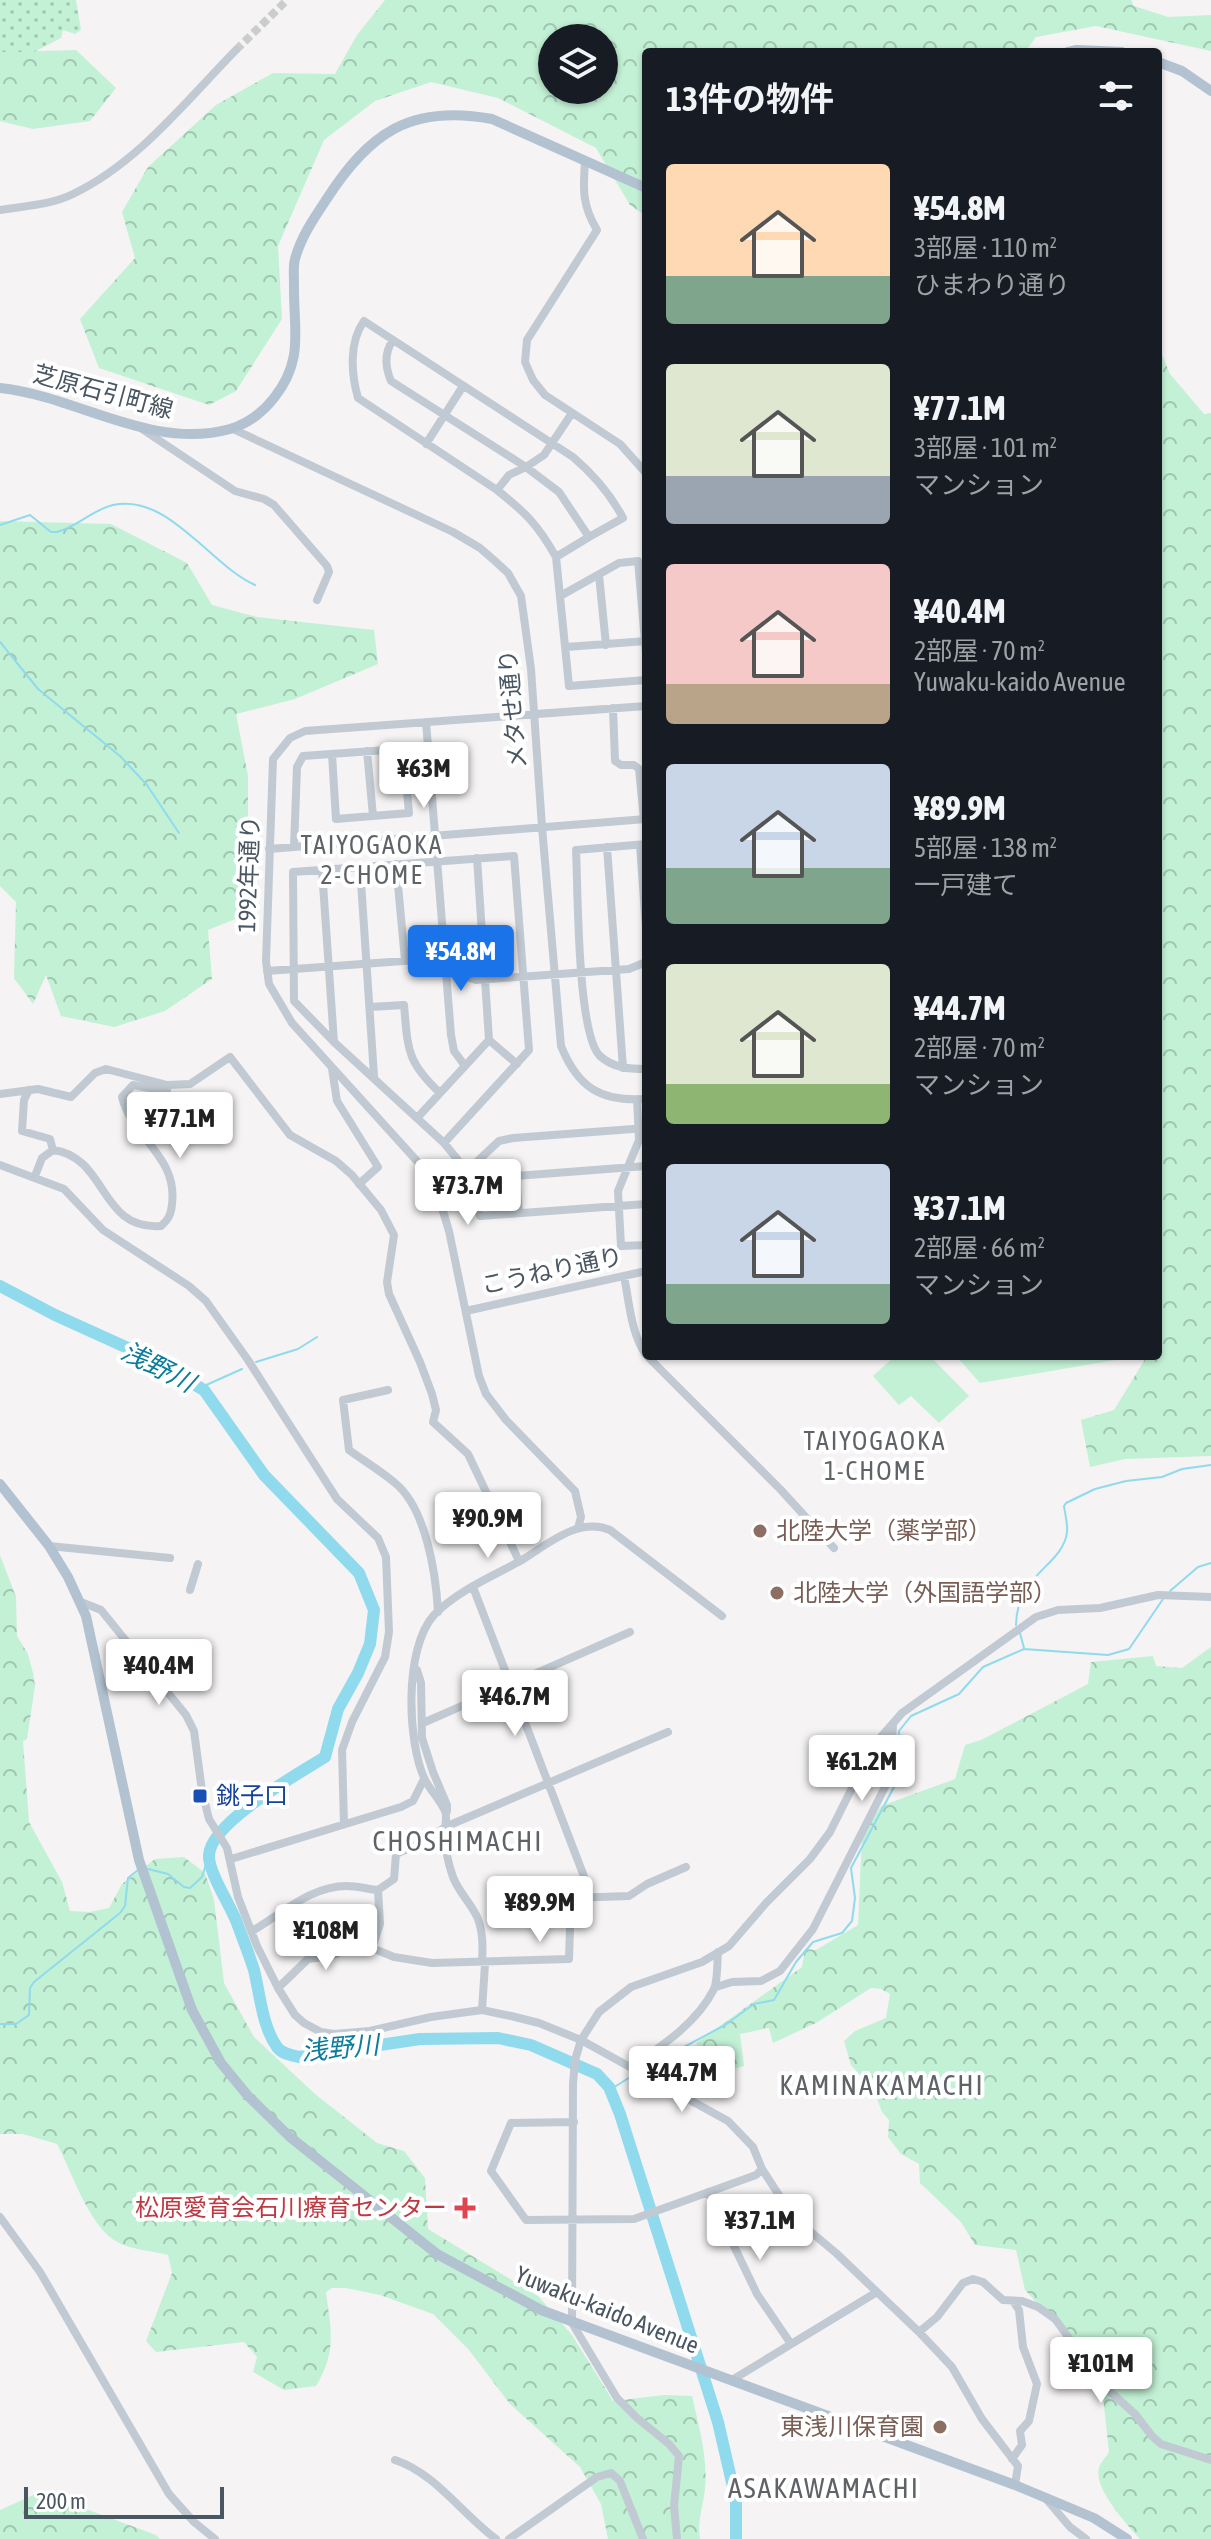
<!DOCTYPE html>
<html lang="ja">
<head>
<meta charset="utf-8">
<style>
	:root { --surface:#171b24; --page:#242831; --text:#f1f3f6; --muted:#9ea1a6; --accent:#1a73e8 }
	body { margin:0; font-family:"Asap Condensed","Noto Sans JP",sans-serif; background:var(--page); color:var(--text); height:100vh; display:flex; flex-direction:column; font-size:30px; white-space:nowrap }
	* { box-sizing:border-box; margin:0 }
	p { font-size:26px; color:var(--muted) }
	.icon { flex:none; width:44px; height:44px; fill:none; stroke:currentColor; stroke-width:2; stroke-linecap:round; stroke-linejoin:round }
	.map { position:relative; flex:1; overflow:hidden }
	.details { position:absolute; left:642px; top:48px; width:520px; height:1312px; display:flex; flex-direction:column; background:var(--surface); border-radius:8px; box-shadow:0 2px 6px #0004 }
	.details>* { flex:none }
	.buttons { position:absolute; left:538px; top:24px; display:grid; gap:16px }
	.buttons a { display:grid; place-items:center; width:80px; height:80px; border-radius:50%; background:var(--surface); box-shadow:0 2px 6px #0004; font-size:40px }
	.scale { position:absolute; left:24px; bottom:20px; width:200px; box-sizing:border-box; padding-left:8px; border:4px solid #4a5661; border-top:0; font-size:22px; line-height:28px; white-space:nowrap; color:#4a5661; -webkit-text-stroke:6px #fff; paint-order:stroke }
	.price { position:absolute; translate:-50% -68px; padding:0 18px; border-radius:8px; background:#fff; color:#222; font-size:26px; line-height:52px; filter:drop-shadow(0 2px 4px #0008) }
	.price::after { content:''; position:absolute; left:50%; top:48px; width:24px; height:18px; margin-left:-12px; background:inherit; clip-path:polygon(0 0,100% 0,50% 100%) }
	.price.on { background:var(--accent); color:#fff }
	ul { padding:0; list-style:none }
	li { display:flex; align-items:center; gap:24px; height:200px; padding:0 24px }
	li span { display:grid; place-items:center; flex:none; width:224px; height:160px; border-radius:8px; color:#555 }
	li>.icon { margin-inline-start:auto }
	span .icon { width:96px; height:96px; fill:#fffc; stroke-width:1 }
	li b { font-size:34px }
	h2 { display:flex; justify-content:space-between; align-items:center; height:96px; padding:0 24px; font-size:34px }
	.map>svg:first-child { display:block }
	.grass { fill:#c3f1d5 }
	.forest { fill:url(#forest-crowns); fill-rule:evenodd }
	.park { fill:url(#park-dots) }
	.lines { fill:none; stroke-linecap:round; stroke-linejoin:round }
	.stream { stroke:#90daee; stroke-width:2 }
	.river { stroke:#90daee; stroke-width:12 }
	.minor-tunnel { stroke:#caccce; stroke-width:8; stroke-dasharray:8 4; stroke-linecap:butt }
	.minor { stroke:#c1cad2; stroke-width:8 }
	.major { stroke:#b3c2d1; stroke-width:10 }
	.education-dot { fill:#8d6e63; stroke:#fff; stroke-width:3 }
	.transit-dot { fill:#1a4fb4; stroke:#fff; stroke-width:3 }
	.health-dot { fill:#e0444e; stroke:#fff; stroke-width:3 }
	.labels { text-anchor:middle; stroke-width:8; stroke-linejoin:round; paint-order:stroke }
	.street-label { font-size:24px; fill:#4a5661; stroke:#fff }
	.education-label { font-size:24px; fill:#785e54; stroke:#fff; text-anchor:start }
	.transit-label { font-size:24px; fill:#164399; stroke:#fff; text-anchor:start }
	.health-label { font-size:24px; fill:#be3a42; stroke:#fff; text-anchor:end }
	.neighbourhood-label { font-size:26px; letter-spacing:2px; fill:#5f6368; stroke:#fff }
	.water-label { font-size:26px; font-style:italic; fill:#0c7c9b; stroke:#fff }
	.quarter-label { font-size:28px; letter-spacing:2px; fill:#5f6368; stroke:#fff }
</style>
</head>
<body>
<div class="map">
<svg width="1211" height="2539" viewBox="0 0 1211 2539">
	<defs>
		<pattern id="forest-crowns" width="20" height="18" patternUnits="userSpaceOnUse" patternTransform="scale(2)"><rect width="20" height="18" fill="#c3f1d5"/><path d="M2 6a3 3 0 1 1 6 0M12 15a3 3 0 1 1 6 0" fill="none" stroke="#a0c6b0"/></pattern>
		<pattern id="park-dots" width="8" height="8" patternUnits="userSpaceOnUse" patternTransform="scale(2)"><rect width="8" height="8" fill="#c3f1d5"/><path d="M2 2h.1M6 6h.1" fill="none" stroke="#a0c6b0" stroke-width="1.8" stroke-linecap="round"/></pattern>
	</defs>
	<rect width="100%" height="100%" fill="#f5f3f3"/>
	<path class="grass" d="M 895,1356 L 930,1356 L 969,1396 L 939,1423 L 911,1396 L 899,1405 L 873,1376 Z
		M 956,1356 L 1132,1356 L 1133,1357 L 980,1383 Z"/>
	<path class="forest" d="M 385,0 L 1131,0 L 1134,6 L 1168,17 L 1211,15 L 1211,51 L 1096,26 L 1036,37 L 1025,52 L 646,52 L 646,216 L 630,205 L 596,148 L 498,98 L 431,82 L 375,101 L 324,140 L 278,246 L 282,319 L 236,391 L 209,405 L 99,368 L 80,319 L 135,258 L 122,212 L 148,167 L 216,105 L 273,73 L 335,74 L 357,35 ZM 552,38 L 604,38 L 604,90 L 552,90 Z
		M 76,50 L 116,88 L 90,121 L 33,129 L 0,121 L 0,52 Z
		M 1158,345 L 1170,374 L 1204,414 L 1211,413 L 1211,1456 L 1125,1459 L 1090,1467 L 1081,1420 L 1114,1410 L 1147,1356 L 1158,1356 Z
		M 0,521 L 111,524 L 187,563 L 212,605 L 257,617 L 374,630 L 378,664 L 295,699 L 236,714 L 248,776 L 248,914 L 208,930 L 212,979 L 165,1011 L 114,1027 L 61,1016 L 46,975 L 33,1004 L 14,978 L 16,902 L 0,886 Z
		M 0,1555 L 16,1597 L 17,1636 L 28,1654 L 33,1673 L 35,1686 L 27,1739 L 23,1741 L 29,1822 L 62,1882 L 70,1911 L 90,1912 L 109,1908 L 122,1884 L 155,1859 L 184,1857 L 205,1873 L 214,1900 L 224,1983 L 254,2037 L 315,2094 L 377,2143 L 404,2151 L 425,2178 L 428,2229 L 538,2296 L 572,2335 L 613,2401 L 664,2395 L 692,2396 C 699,2427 708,2458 705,2489 C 703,2507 697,2521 700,2539 L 608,2539 L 601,2504 L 580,2467 L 510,2404 L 469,2350 L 433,2314 L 380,2295 L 346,2288 L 332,2288 L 326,2292 C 331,2330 337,2351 316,2386 L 284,2390 L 253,2372 L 257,2357 L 244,2342 L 156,2352 L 146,2341 L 172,2273 L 168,2255 C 152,2251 127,2249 114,2240 C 88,2223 72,2172 57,2144 L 23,2134 L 0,2134 Z
		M 1211,1647 L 1211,2539 L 1140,2539 C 1127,2525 1093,2488 1099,2468 C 1100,2463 1106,2457 1109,2452 L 1103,2397 L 1079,2349 L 1025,2290 L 1016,2250 L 975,2245 L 961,2222 L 920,2183 L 919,2164 L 901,2154 L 888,2137 L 889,2120 L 882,2112 L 874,2091 L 851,2065 L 844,2041 L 855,2031 L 886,2018 L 890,1994 L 881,1989 L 871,1988 L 816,2023 L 773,2043 L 769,2028 L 740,2034 L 744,2066 L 734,2069 L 709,2067 L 696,2043 L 802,1967 L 805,1949 L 816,1950 L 858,1925 L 862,1836 L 881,1806 L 955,1779 L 965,1745 L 981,1740 L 1088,1684 L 1091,1662 L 1153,1656 L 1156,1666 L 1182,1668 Z
		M 40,2492 L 156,2535 L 160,2539 L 0,2539 L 0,2510 Z"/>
	<path class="park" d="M 0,0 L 76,0 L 81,30 L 75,34 L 63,30 L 61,38 L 34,52 L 0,52 Z"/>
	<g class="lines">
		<path class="stream" d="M 0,525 L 30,515 L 51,532 L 57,532 C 77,527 92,510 113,505 C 168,493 210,565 255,585
			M 0,642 L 38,689 L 120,756 L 147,785 L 179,833
			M 256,1362 L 298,1349 L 317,1337
			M 204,1390 L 204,1386 L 242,1369
			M 1170,1591 L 1198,1567 L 1211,1563
			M 1016,1625 C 1017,1573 1063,1566 1067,1532 C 1068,1524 1065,1514 1064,1506 L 1066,1503 L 1095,1489 L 1126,1481 L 1162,1477 L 1182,1469 L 1211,1465
			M 1020,1633 L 1024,1648
			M 148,1869 L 168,1874 L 184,1887 L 190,1888 L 202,1877 L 209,1855
			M 0,2024 L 16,2024 L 29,2015 L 30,1988 L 34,1982 L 120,1913 L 125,1906 L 128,1878 L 138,1870
			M 641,2070 L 725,2025 L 754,2004 L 774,2000 L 796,1962 L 813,1942 L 842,1933 L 852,1921 L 855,1898 L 851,1868 L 895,1785 L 899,1731 L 911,1716 L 959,1694 L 983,1667 L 1024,1649 L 1108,1655 L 1129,1649 L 1163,1599
			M 609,2087 L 616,2086 L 635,2074"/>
		<path class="river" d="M 0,1286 L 55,1315 L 141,1354 L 204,1390 L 264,1475 L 359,1573 L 374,1610 L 370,1644 L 358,1673 L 338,1709 L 325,1757 C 298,1774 211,1822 209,1855 C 208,1872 231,1906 237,1923 C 243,1939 249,1954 254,1970 C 260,1994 262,2026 277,2047 C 282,2054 291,2055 299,2057 L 420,2039 L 498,2038 L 531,2045 L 597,2074 L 609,2087 L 620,2114 L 718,2422 L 736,2500 L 736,2539"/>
		<path class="minor-tunnel" d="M 236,50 L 287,0"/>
		<path class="minor" d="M 585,161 C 583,190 582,205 597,230 L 527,340 L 525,362 L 533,380 L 545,395 L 620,444 L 646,473
			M 0,210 C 24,206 51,205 73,194 C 138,163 186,101 236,50
			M 393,340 C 384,353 385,367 391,381 L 526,467 L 544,455 L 572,413
			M 142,429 L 235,491 L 264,499 L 274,505 L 327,566 L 329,572 L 317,600
			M 233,429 L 453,532 L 480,548 L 495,561 L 508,573 L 521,596 L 531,669 L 542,827 L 561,1046 C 578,1088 601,1102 646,1099
			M 426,444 L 463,386
			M 526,467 L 559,492 L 589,537 L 556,557 C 538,525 526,513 497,490 L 509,475 Z
			M 497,490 L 358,398 C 351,373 349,342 364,321 L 573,457 C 594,475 610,493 623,518 L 589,537
			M 556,557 L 569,686 L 646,680
			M 599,575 L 606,645
			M 562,595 L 619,563 L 638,561 L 646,653
			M 566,647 L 646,641
			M 613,708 L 615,761 L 621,765 L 634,765 L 639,769 L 644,819
			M 426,722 L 451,1035 L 454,1051 L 465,1066
			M 367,751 L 373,816
			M 332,754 L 336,819 L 409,813 L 403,748
			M 646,844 L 576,850 C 578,888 577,1034 600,1056 C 613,1068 629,1069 646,1069
			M 640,845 L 646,928
			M 294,847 L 297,767 L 303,756 L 428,747
			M 607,847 L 623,1068
			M 269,849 L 646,819
			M 477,858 L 489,1040 L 517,1064
			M 396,864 L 405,960
			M 360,867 L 374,1076
			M 322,870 L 334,1042
			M 267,971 L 417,960 L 476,980 L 629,969 L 646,962
			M 370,1007 L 404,1005 C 408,1049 406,1061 440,1093
			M 332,1069 L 337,1101 L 378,1167 L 359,1184
			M 29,1090 L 24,1100 L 22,1131 L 50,1139 L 53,1150
			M 0,1094 L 38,1089 L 71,1097 L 95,1073 L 106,1069 L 167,1085
			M 637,1099 L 639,1140 L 618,1191 L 621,1246 L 646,1245
			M 418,1117 L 489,1040
			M 444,1143 L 529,1050 L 514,856 L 293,872 L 294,1001 L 334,1042 L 444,1143 L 467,1171 L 480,1216 L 646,1204
			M 0,1165 L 64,1189 L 103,1230 L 189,1286 L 206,1301 L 248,1360 L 337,1499 L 378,1538 L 386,1557 L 389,1632 L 385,1657 L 352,1722 L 342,1750 L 344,1824
			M 467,1171 L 499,1141 L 513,1138 L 646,1128
			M 35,1176 L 42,1158 L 53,1150 C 108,1157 99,1231 161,1226 C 169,1219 171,1214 172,1204 C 178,1156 132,1138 122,1097 L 133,1085 L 167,1091 L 167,1085 L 190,1084 L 230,1057 L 290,1135 L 336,1161 L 352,1175 L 381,1210 L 394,1235 L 387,1282 L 389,1294 L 420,1362 L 432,1394 L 436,1410 L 433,1422 L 468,1454 L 519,1561
			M 519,1213 L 516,1176 L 646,1166
			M 624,1276 C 629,1301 631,1334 646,1355
			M 466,1311 L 646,1271
			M 647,1356 L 780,1489 L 834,1548
			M 388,1390 L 343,1400 L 349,1450 C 364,1461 381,1471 395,1483 C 426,1508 436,1574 438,1612
			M 578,1528 L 581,1517 L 575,1491 L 506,1420 L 486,1394 L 479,1376 L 449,1231 L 436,1188 L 426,1171 L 292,1023 L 269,984 L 266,961 L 273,759 L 290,738 L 305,731 L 646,706
			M 49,1546 L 170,1558
			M 190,1590 L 198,1564
			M 81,1602 L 101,1610 L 186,1715 L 194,1731 L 202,1791 L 209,1819 L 227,1848 L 238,1897 L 257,1946 L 278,1988 L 295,2015 L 304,2023 L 321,2032 L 334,2034 L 370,2031 L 431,2017 L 482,2010 L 511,2016 L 539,2023 L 581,2040 L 728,2121 L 753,2147 L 762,2169 L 786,2206 L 811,2232 L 836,2253 L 919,2332 L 952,2367 L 982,2419 L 1018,2466 L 1015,2485
			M 417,1670 L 421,1683 L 422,1738 L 433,1772 L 447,1805 L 447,1811
			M 423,1723 L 630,1632
			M 231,1859 L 401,1807 L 413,1801 L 424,1779
			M 571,1898 L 629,1896 L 647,1884 L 686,1867
			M 252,1931 C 282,1914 310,1886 347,1886 C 357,1886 368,1889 378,1890
			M 372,1948 L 380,1924 L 378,1890 L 394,1879 L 396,1854 L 428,1840 L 445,1827 L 668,1732
			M 482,1961 C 483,1948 483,1932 478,1919 C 472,1904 459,1893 453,1877 C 448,1863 445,1850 445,1835 C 444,1827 448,1818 445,1811 C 440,1800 431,1791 425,1780 C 407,1742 404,1648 434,1615 C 457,1591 493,1576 522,1560 C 548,1544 578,1517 610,1530 L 722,1616
			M 716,1987 L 732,1982 L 761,1981 L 780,1971 L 813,1929 L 885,1787 L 891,1770 L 893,1724
			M 278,1988 L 308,1959 L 330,1956 L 348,1949 L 372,1948 L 394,1957 L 432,1963 L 569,1959 L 571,1898 L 584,1886 L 585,1879 L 473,1587
			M 482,2010 L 485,1964
			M 632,2066 C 662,2046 697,2023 714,1989 C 718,1980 717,1963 718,1952
			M 574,2122 L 511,2123 L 491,2171 L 526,2220 L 634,2219 L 756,2175 L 762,2169
			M 708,2192 L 757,2294 L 791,2344
			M 0,2217 L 40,2272 L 169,2494 L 194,2522 L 215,2539
			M 919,2332 L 937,2317 L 963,2283 L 973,2279 L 983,2282 L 1003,2300 L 1022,2301 L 1038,2307 L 1055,2319 L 1105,2387 L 1135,2414 L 1152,2436 L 1161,2444 L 1211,2460
			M 732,2380 L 877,2292
			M 1012,2459 L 1022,2445 L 1020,2431 L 1029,2421 L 1037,2384 L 1023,2347 L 1019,2310 L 1013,2301
			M 395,2460 C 435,2473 462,2514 496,2539
			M 1047,2500 L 1070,2527 L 1086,2539
			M 509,2539 L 597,2477 L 611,2473 L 620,2481 L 643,2539
			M 677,2539 L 674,2506 L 679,2456 L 669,2444 L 637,2418 L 617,2398 L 572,2323 L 573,2084 L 575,2060 L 581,2040 L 599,2012 L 631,1987 L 702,1962 L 729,1946 L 766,1903 L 810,1859 L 830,1832 L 873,1746 L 902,1713 L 1036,1617 L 1058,1610 L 1100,1608 L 1158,1595 L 1211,1597"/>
		<path class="major" d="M 1068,52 L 1077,50 L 1122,52
			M 1158,62 L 1182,71 L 1211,91
			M 0,388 C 77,396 151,451 230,429 C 247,424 263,412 274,398 C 305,359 293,329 294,283 C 294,275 293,266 295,259 C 301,237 314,218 326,200 C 369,133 410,104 492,119 L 646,188
			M 0,1484 L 49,1546 L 68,1577 L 86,1616 L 139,1860 L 192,2010 L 221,2063 L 248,2096 L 290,2137 L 437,2254 L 541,2310 L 1015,2485 L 1094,2518 L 1127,2539"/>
	</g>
	<g class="education-dot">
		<circle cx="760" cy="1531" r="8"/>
		<circle cx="777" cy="1593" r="8"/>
		<circle cx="940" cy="2427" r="8"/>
	</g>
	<rect class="transit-dot" x="192" y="1788" width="16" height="16" rx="4"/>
	<path class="health-dot" d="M461 2196h8v8h8v8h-8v8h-8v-8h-8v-8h8z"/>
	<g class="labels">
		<g class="street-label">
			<text transform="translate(103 392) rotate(15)" y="8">芝原石引町線</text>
			<text transform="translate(513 709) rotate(-95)" y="8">メタせ通り</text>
			<text transform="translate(249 874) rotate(-88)" y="8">1992年通り</text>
			<text transform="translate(552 1271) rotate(-12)" y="8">こうねり通り</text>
			<text transform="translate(607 2310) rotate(22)" y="8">Yuwaku-kaido Avenue</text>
		</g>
		<g class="education-label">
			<text x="776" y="1539">北陸大学（薬学部）</text>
			<text x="793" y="1601">北陸大学（外国語学部）</text>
			<text x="924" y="2435" text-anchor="end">東浅川保育園</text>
		</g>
		<g class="transit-label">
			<text x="216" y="1804">銚子口</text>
		</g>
		<g class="health-label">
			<text x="447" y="2216">松原愛育会石川療育センター</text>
		</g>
		<g class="neighbourhood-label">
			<text x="372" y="854">TAIYOGAOKA<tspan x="372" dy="30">2-CHOME</tspan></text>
			<text x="875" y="1450">TAIYOGAOKA<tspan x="875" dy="30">1-CHOME</tspan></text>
		</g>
		<g class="water-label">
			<text transform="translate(158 1367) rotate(27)" y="9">浅野川</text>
			<text transform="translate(340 2048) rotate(-5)" y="9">浅野川</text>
		</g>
		<g class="quarter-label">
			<text x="458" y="1851">CHOSHIMACHI</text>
			<text x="882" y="2095">KAMINAKAMACHI</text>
			<text x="824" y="2498">ASAKAWAMACHI</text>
		</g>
	</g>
</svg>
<div class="buttons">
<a><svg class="icon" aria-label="layers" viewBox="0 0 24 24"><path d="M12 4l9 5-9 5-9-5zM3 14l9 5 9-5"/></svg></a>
</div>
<div class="scale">200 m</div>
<b class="price" style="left:424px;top:810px">¥63M</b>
<b class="price on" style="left:461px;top:993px">¥54.8M</b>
<b class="price" style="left:180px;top:1160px">¥77.1M</b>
<b class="price" style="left:468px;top:1227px">¥73.7M</b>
<b class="price" style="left:488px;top:1560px">¥90.9M</b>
<b class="price" style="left:159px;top:1707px">¥40.4M</b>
<b class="price" style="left:515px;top:1738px">¥46.7M</b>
<b class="price" style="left:862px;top:1803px">¥61.2M</b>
<b class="price" style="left:540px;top:1944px">¥89.9M</b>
<b class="price" style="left:326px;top:1972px">¥108M</b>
<b class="price" style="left:682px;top:2114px">¥44.7M</b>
<b class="price" style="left:760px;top:2262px">¥37.1M</b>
<b class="price" style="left:1101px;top:2405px">¥101M</b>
<section class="details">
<h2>13件の物件<svg class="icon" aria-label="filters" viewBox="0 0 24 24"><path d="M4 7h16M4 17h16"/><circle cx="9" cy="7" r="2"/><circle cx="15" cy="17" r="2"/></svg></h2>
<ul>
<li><span style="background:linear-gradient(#ffd9b3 70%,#7fa58c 0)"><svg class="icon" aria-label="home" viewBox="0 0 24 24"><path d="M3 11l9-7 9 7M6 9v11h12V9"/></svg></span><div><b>¥54.8M</b><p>3部屋 · 110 m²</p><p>ひまわり通り</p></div></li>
<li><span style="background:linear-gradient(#dfe7d0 70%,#9aa5b1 0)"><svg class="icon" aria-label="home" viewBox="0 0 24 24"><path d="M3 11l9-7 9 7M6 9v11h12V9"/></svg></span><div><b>¥77.1M</b><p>3部屋 · 101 m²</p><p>マンション</p></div></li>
<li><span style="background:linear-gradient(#f6c9c9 75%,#b9a48a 0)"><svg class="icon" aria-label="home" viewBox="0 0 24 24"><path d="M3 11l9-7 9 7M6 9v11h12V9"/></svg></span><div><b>¥40.4M</b><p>2部屋 · 70 m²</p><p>Yuwaku-kaido Avenue</p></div></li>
<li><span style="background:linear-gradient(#c9d6e8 65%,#7fa58c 0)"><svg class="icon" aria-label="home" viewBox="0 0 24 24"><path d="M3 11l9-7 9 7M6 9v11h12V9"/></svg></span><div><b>¥89.9M</b><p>5部屋 · 138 m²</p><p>一戸建て</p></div></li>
<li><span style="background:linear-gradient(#dfe7d0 75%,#8fb573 0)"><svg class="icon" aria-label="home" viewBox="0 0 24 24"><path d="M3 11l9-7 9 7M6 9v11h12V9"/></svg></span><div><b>¥44.7M</b><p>2部屋 · 70 m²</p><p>マンション</p></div></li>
<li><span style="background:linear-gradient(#c9d6e8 75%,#7fa58c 0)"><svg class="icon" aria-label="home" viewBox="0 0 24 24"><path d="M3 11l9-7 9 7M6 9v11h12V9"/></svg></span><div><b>¥37.1M</b><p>2部屋 · 66 m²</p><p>マンション</p></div></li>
</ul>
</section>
</div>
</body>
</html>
